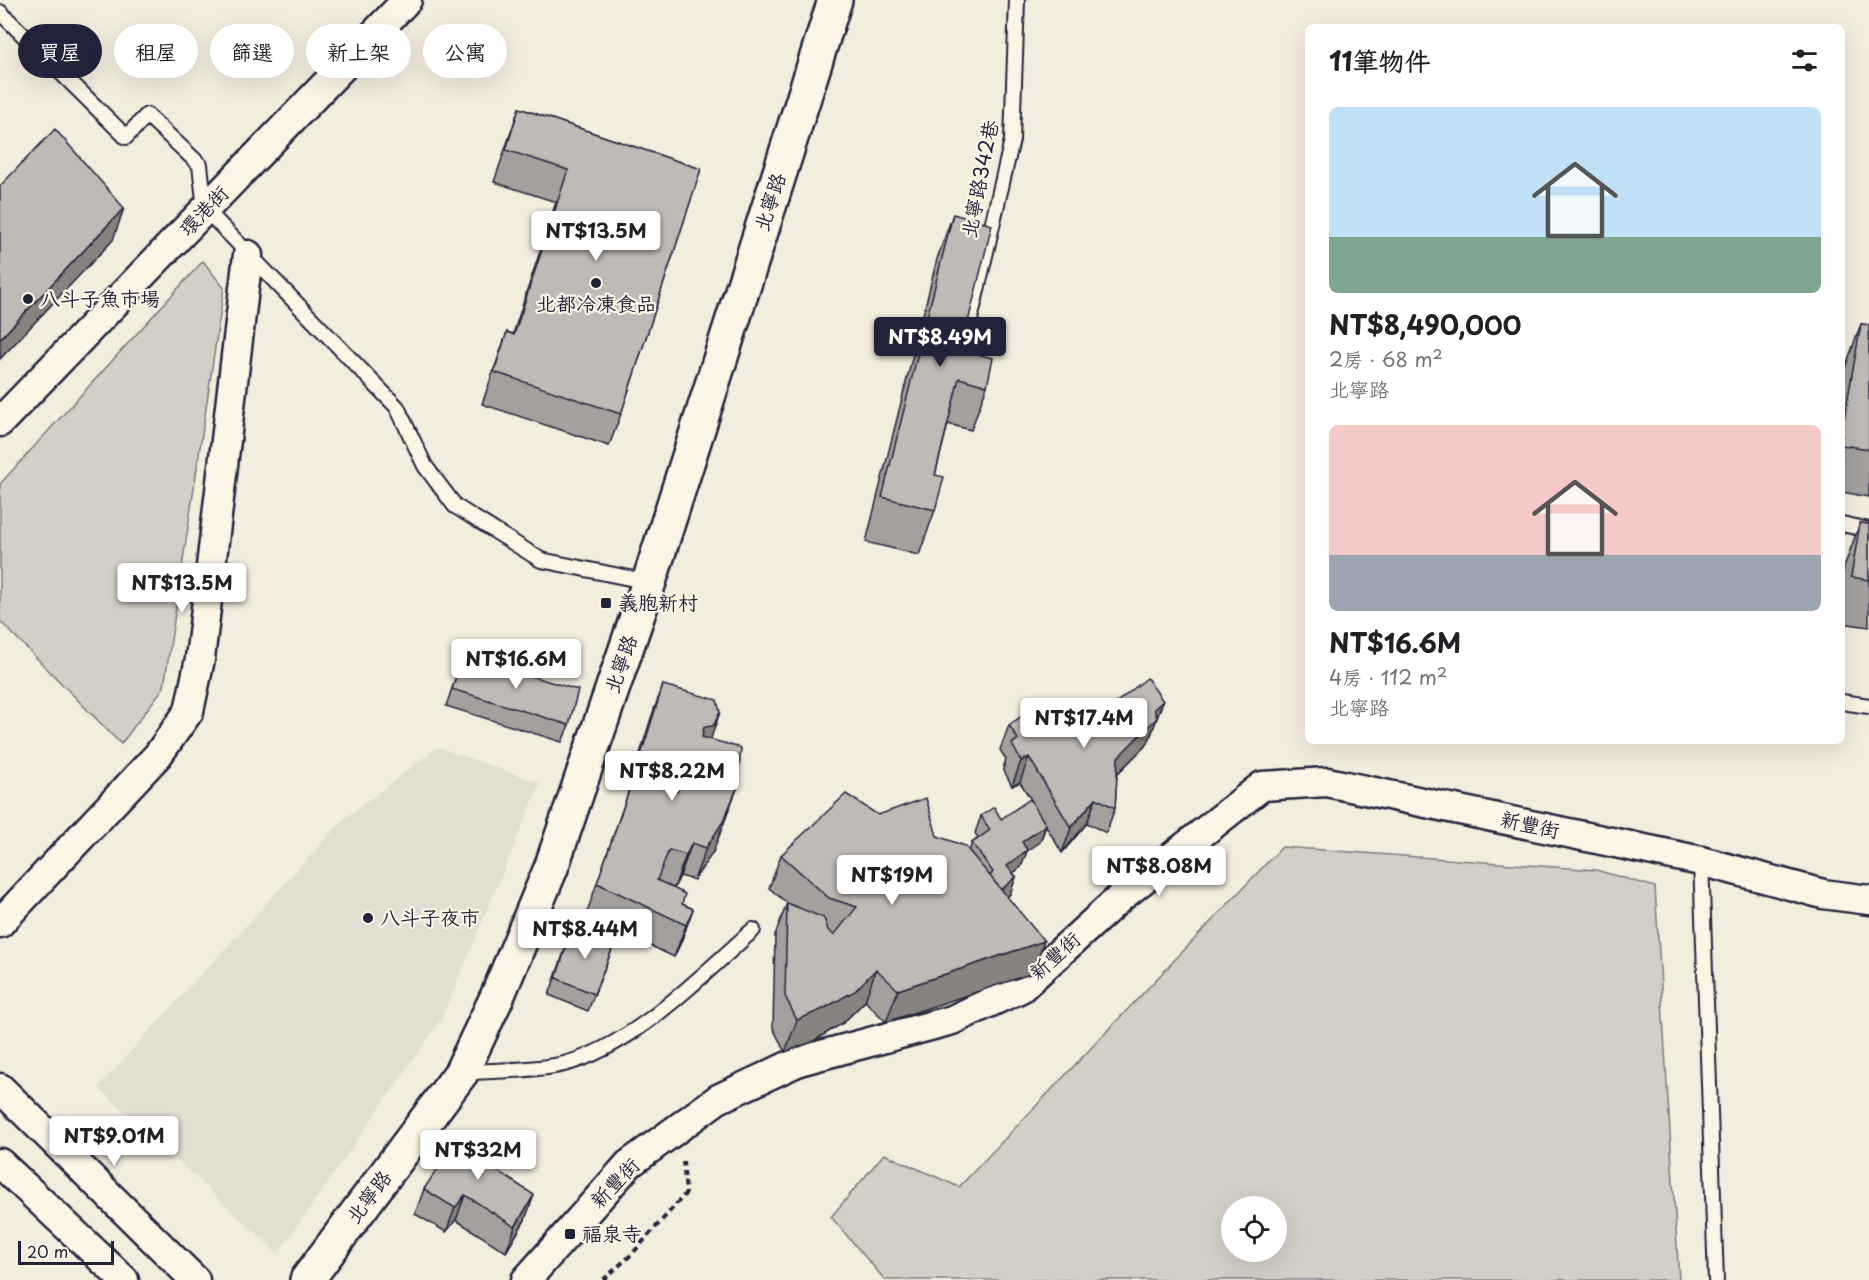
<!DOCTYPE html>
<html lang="zh-TW">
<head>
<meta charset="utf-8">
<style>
	:root { --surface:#fff; --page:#f2f2f2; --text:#202124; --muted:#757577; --accent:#22223b }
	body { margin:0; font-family:"Playpen Sans","LXGW WenKai TC",sans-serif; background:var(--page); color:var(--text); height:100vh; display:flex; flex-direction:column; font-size:22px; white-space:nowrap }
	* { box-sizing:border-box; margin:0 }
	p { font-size:20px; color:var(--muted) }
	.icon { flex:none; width:33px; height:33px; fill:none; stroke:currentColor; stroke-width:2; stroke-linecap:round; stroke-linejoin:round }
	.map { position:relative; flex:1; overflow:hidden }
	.sheet { position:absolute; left:1305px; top:24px; width:540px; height:720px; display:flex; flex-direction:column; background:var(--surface); border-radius:9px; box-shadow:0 6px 24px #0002 }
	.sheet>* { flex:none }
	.top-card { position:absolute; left:18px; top:24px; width:570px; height:54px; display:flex; gap:12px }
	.fabs { position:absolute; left:1221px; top:1196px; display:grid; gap:12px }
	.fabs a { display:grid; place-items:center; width:66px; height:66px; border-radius:50%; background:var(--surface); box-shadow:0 6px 24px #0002; font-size:30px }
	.scale { position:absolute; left:18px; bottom:15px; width:96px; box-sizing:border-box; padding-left:6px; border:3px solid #22223b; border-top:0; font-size:16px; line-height:21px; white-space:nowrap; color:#22223b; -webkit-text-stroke:4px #fcf5e5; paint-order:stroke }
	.price { position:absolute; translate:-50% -51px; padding:0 14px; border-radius:6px; background:#fff; color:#222; font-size:20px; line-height:39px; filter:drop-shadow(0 2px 3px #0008) }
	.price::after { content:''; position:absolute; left:50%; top:36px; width:18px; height:14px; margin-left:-9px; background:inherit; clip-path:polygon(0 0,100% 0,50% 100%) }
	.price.current { background:var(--accent); color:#fff }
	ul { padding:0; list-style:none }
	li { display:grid; align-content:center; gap:12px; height:318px; padding:0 24px }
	li span { display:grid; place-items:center; height:186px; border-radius:9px; color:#555 }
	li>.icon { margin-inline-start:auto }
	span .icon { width:108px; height:108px; fill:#fffc; stroke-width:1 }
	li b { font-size:26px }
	h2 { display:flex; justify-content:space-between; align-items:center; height:72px; padding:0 24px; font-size:26px }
	.pill { padding:0 21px; border-radius:27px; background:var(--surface); box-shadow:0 6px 24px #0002; font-size:21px; line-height:54px }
	.pill.current { background:var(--accent); color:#fff }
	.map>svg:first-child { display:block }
	.built { fill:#e3ded2 }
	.green { fill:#d4cfc6; stroke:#7b7880; stroke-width:1.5; fill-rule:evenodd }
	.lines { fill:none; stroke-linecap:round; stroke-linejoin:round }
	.service-casing { stroke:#22223b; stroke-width:18 }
	.minor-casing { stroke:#22223b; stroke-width:33 }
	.primary-casing { stroke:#22223b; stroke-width:38 }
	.path { stroke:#22223b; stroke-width:4; stroke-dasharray:6 4.5; stroke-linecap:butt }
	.service { stroke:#fcf5e5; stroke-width:14 }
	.minor { stroke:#fcf5e5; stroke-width:28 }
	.primary { stroke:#fcf5e5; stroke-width:33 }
	.wall { fill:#a4a09d; stroke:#22223b; stroke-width:1.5 }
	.shaded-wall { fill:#86827f; stroke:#22223b; stroke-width:1.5 }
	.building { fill:#bfbab6; stroke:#22223b; stroke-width:1.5 }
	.poi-dot { fill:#22223b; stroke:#fcf5e5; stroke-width:2 }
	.labels { text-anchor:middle; stroke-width:4.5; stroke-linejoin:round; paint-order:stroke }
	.street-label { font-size:20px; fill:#22223b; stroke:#fcf5e5 }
	.poi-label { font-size:20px; fill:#22223b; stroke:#fcf5e5; text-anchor:start }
</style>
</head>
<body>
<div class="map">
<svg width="1869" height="1280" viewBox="0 0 1869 1280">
	<rect width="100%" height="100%" fill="#f3edde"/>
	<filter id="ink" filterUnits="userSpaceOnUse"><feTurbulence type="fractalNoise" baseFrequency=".0167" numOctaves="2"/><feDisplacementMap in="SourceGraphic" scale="12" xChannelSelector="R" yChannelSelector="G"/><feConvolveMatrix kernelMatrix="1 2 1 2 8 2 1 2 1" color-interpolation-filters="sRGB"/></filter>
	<g filter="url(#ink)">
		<path class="built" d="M 438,747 L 540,783 L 442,1018 L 278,1254 L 98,1087 L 345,818 Z"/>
		<path class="green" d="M 203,261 L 224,288 L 164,687 L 121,744 L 0,621 L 0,484 Z
			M 1282,847 L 1596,870 L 1655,887 L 1679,1280 L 885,1280 L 831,1217 L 884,1154 L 959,1187 ZM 1232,1206 L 1276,1206 L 1276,1251 L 1232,1251 Z"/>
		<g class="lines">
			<defs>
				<path id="service" d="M 0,12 L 126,137 L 147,115 L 200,165 L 205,209 L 397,407 L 425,466 L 455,506 L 541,560 L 649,582
					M 960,363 L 1012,140 L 1017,0
					M 1842,524 L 1869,530
					M 1842,702 L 1869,706
					M 1701,861 L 1716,1280
					M 464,1073 C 494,1070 536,1071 564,1064 C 633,1047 701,976 753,930"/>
				<path id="minor" d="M 0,422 L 407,0
					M 0,923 L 158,755 L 189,711 L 200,659 L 248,255
					M 0,1088 L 195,1280
					M 0,1163 L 124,1280
					M 526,1280 L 629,1164 L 718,1099 L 799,1061 L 952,1020 L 1021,988 L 1121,897 L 1262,786 L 1327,782 L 1701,861 L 1823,894 L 1869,900"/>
				<path id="primary" d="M 307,1280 L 461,1073 L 497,997 L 551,868 L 649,582 L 835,0"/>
			</defs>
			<use href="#service" class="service-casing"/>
			<use href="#minor" class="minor-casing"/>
			<use href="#primary" class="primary-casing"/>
			<path class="path" d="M 603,1280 L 632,1254 L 686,1193 L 683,1161"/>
			<use href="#service" class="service"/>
			<use href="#minor" class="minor"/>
			<use href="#primary" class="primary"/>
		</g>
		<path class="wall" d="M 519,108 L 701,169 L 621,414 L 609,446 L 482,404 L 507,332 L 513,334 L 556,202 L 494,182 Z
			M 953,214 L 961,350 L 987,386 L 971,430 L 948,424 L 935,475 L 935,510 L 919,555 L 866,542 L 937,259 Z
			M 1861,324 L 1869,325 L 1869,497 L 1842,492 L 1842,385 L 1845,368 Z
			M 1860,523 L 1869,524 L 1869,627 L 1842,623 L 1842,581 L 1844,567 Z
			M 463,656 L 569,725 L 562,742 L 446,706 Z
			M 663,685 L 710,739 L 737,788 L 713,852 L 694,880 L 680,876 L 674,888 L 668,886 L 682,904 L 693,909 L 681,942 L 674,957 L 586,915 L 628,793 L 651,718 Z
			M 1163,701 L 1148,743 L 1117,774 L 1115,808 L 1106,833 L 1087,823 L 1062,853 L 1046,826 L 1040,842 L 1027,851 L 1021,867 L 1013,873 L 1016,877 L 1010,894 L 1007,897 L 1033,973 L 886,1022 L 865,1001 L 843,1023 L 812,1042 L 785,1052 L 773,1028 L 775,935 L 787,903 L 769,888 L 781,855 L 878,815 L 937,836 L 969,851 L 972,843 L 978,838 L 975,833 L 981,816 L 1001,819 L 1033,803 L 1020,782 L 1012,786 L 1003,769 L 1006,759 L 1000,750 L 1009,725 L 1040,715 L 1058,717 L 1088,725 Z
			M 573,926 L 615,942 L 588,1011 L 549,995 Z
			M 494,1151 L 489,1165 L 525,1220 L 506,1252 L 456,1220 L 446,1232 L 415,1214 L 424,1189 Z"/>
		<path class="shaded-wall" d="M 124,208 L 113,240 L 0,359 L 0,339 Z
			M 1163,701 L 1148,743 L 1109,782 L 1118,757 L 1154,709 Z
			M 720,712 L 709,744 L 692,759 L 704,727 Z
			M 1029,757 L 1020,782 L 1012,786 L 1021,761 Z
			M 737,788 L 713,852 L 694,880 L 706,848 Z
			M 1096,798 L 1087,823 L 1062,853 L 1071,828 Z
			M 1046,825 L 1040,842 L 1027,851 L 1021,867 L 1001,882 L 1007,866 L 1022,842 Z
			M 692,843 L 680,876 L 674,888 L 686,855 Z
			M 1016,877 L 1010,894 L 992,909 L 999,892 Z
			M 693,909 L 681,942 L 674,957 L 686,925 Z
			M 1044,941 L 1033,973 L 886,1022 L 898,990 Z
			M 876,969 L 865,1001 L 843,1023 L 812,1042 L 785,1052 L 797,1020 Z
			M 494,1151 L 485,1176 L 487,1164 Z
			M 465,1195 L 456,1220 L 446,1232 L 455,1208 Z
			M 534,1195 L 525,1220 L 506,1252 L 515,1227 Z"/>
		<path class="building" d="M 519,108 L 701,169 L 621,414 L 494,372 L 507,332 L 514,335 L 568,170 L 506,150 Z
			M 55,129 L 124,208 L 0,339 L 0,186 Z
			M 953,214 L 992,225 L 961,350 L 993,358 L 987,386 L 959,378 L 935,475 L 944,477 L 935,510 L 882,497 Z
			M 1861,324 L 1869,325 L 1869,449 L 1842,445 L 1842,431 Z
			M 1860,523 L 1869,524 L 1869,580 L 1851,577 Z
			M 463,656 L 578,690 L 569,725 L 452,689 Z
			M 1147,678 L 1163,701 L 1154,709 L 1157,718 L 1118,757 L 1115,808 L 1096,798 L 1071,828 L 1029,757 L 1021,761 L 1012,744 L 1018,739 L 1009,725 L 1035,707 L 1040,715 L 1052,707 L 1058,717 L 1065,708 L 1088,725 Z
			M 663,685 L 717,700 L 720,712 L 713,726 L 704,727 L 702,737 L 741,748 L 737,788 L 724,820 L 706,848 L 692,843 L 686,855 L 669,850 L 657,880 L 685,894 L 682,904 L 693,909 L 686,925 L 597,883 L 633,779 L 677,792 L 682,775 L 639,761 Z
			M 846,794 L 878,815 L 926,798 L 937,836 L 965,846 L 1044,941 L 898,990 L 876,969 L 855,991 L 823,1009 L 797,1020 L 785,996 L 787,903 L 824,918 L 828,930 L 834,935 L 857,907 L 829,898 L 781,855 Z
			M 1030,799 L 1046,825 L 1022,842 L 1027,850 L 1007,866 L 1016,877 L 1001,890 L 990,876 L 993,872 L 972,843 L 990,830 L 981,816 L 994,807 L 1001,819 Z
			M 573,926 L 615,942 L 594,994 L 556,978 Z
			M 462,1131 L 494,1151 L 487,1164 L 534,1195 L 515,1227 L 465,1195 L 455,1208 L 424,1189 Z"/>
	</g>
	<g class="poi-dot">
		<circle cx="596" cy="283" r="6"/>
		<circle cx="28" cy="299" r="6"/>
		<rect x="600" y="597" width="12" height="12" rx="3"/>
		<circle cx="368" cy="918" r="6"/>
		<rect x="564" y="1228" width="12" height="12" rx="3"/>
	</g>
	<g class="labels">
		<g class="street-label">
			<text transform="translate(980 179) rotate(-79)" y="7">北寧路342巷</text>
			<text transform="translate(770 202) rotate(-72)" y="7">北寧路</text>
			<text transform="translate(204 211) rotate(-46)" y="7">環港街</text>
			<text transform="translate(621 664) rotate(-71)" y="7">北寧路</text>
			<text transform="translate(1530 825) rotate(12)" y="7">新豐街</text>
			<text transform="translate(1055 956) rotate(-42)" y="7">新豐街</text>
			<text transform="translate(615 1183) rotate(-46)" y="7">新豐街</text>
			<text transform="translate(369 1197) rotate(-53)" y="7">北寧路</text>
		</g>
		<g class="poi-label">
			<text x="40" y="306">八斗子魚市場</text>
			<text x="596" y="311" text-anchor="middle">北都冷凍食品</text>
			<text x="618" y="610">義胞新村</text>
			<text x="380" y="925">八斗子夜市</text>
			<text x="582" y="1241">福泉寺</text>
		</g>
	</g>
</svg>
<div class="fabs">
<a><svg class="icon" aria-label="locate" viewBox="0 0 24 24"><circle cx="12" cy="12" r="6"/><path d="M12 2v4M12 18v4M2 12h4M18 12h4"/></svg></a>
</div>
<div class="scale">20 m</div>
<b class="price" style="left:596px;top:262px">NT$13.5M</b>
<b class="price current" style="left:940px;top:368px">NT$8.49M</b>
<b class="price" style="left:182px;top:614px">NT$13.5M</b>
<b class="price" style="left:516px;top:690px">NT$16.6M</b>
<b class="price" style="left:1084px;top:749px">NT$17.4M</b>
<b class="price" style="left:672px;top:802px">NT$8.22M</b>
<b class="price" style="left:1159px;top:897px">NT$8.08M</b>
<b class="price" style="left:892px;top:906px">NT$19M</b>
<b class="price" style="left:585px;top:960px">NT$8.44M</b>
<b class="price" style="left:114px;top:1167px">NT$9.01M</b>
<b class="price" style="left:478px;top:1181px">NT$32M</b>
<div class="top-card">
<a class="pill current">買屋</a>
<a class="pill">租屋</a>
<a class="pill">篩選</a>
<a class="pill">新上架</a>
<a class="pill">公寓</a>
</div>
<section class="sheet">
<h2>11筆物件<svg class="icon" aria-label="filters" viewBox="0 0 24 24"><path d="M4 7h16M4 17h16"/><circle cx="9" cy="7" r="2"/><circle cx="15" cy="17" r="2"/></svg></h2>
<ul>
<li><span style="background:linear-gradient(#bfe0f5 70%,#7fa58c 0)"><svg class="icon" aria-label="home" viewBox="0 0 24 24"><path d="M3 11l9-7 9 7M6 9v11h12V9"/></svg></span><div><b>NT$8,490,000</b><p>2房 · 68 m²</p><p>北寧路</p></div></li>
<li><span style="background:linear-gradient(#f6c9c9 70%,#9aa5b1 0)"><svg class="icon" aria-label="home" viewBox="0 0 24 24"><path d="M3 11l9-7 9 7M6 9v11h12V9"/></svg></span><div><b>NT$16.6M</b><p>4房 · 112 m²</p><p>北寧路</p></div></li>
</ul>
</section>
</div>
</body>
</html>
